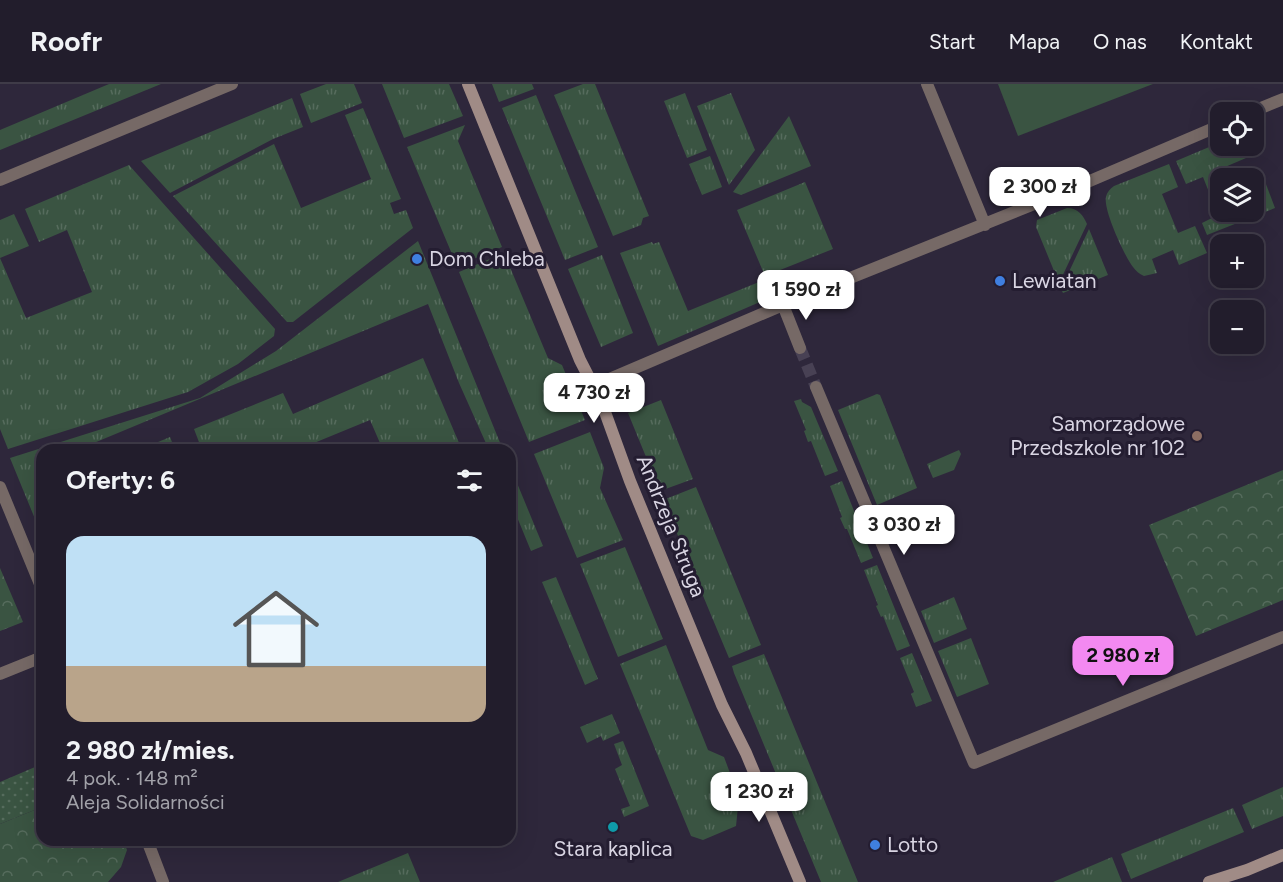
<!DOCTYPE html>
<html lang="pl">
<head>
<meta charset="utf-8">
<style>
	:root { --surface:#221d2c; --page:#2a2634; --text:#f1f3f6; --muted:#a2a2a9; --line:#3f3b48; --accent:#f389f1 }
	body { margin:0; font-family:Figtree,sans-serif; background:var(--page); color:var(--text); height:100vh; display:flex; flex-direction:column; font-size:22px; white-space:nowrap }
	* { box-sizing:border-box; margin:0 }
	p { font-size:20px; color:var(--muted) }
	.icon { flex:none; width:33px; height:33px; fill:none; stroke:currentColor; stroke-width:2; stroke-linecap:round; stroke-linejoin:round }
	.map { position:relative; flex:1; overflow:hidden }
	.side { position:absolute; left:36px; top:360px; width:480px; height:402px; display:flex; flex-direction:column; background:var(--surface); border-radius:18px; box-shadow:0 6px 24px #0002,0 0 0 2px var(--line) }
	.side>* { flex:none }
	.tools { position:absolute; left:1210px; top:18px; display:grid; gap:12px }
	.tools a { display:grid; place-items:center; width:54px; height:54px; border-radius:12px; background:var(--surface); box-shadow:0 6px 24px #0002,0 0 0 2px var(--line); font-size:30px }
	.price { position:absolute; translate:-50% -51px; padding:0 14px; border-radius:12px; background:#fff; color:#222; font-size:20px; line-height:39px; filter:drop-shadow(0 2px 3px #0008) }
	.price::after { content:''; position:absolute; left:50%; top:36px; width:18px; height:14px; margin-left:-9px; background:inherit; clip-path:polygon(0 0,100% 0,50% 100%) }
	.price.current { background:var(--accent); color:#111 }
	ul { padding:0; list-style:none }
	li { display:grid; align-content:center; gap:12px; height:318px; padding:0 30px }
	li+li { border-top:2px solid var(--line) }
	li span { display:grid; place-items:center; height:186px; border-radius:18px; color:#555 }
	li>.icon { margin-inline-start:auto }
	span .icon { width:108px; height:108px; fill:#fffc; stroke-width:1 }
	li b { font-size:26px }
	h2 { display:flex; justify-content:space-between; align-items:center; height:72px; padding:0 30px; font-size:26px }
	header { display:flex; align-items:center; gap:36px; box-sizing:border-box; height:84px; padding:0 30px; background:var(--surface); border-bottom:2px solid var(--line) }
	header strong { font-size:28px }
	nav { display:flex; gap:33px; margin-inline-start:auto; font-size:21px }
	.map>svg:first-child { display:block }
	.grass { fill:url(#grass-tufts) }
	.park { fill:url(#park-crowns) }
	.garden { fill:url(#garden-dots) }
	.pitch { fill:#3a5442 }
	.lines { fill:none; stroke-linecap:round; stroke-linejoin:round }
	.street-tunnel { stroke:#484154; stroke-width:12; stroke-dasharray:12 6; stroke-linecap:butt }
	.street { stroke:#766966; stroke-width:12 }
	.secondary { stroke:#a08b86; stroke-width:12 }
	.shop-dot { fill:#3f7fe0; stroke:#241d31; stroke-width:2 }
	.education-dot { fill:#8d6e63; stroke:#241d31; stroke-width:2 }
	.culture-dot { fill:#0f9aa8; stroke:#241d31; stroke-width:2 }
	.labels { text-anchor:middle; stroke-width:6; stroke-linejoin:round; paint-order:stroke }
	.poi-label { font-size:21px; fill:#d9d5e3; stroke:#241d31; text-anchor:start }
	.street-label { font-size:21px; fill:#d9d5e3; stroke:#241d31 }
</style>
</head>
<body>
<header>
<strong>Roofr</strong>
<nav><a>Start</a><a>Mapa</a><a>O nas</a><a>Kontakt</a></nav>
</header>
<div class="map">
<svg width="1283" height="798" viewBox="0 0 1283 798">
	<defs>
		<pattern id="grass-tufts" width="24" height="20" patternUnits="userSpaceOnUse" patternTransform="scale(1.5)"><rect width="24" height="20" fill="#3a5442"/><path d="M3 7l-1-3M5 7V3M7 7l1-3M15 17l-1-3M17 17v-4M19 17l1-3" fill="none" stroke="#566c5d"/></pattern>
		<pattern id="park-crowns" width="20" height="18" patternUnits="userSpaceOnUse" patternTransform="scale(1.5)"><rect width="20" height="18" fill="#3a5442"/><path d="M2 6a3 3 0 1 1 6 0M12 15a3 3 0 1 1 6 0" fill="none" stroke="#566c5d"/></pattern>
		<pattern id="garden-dots" width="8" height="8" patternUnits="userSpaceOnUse" patternTransform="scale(1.5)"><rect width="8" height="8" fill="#3a5442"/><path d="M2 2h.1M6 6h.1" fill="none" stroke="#566c5d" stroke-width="1.8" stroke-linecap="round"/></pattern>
	</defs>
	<rect width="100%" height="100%" fill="#2e273b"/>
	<path class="grass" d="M 109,0 L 161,0 L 0,66 L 0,46 Z
		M 326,0 L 354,0 L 362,19 L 311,39 L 300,10 Z
		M 382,0 L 449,0 L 463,32 L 404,54 Z
		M 492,0 L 532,0 L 534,5 L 499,18 Z
		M 583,0 L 595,0 L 649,132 L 643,134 L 641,141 L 613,152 L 554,11 Z
		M 685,9 L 707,66 L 687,74 L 664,17 Z
		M 731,9 L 755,66 L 729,101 L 697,22 Z
		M 536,11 L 598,163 L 565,176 L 502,24 Z
		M 292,14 L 303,43 L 273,55 L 170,109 L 141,77 Z
		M 363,24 L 401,115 L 390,119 L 394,130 L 406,126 L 413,144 L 293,238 L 287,238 L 173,112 L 274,60 L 301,124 L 371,95 L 345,31 Z
		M 789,32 L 811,82 L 741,111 L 733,108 Z
		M 465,41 L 458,57 L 502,163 L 457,182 L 407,63 Z
		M 1221,58 L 1221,62 L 1248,62 L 1251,66 L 1246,68 L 1246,74 L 1225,83 L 1229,94 L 1221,94 L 1221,128 L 1254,128 L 1255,96 L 1264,95 L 1275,124 L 1207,151 L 1202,139 L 1218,131 L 1203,93 L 1186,100 L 1176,77 Z
		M 710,72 L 722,103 L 702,111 L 689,80 Z
		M 1169,80 L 1178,103 L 1162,110 L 1178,149 L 1195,142 L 1207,169 L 1179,181 L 1173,166 L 1152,175 L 1157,189 L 1144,192 C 1139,190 1136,187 1133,183 C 1125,173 1103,126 1106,113 C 1107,108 1110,105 1114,102 Z
		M 129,81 L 275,245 L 274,252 L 238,280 L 188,308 L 8,365 L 0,345 L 0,136 L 14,130 L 29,162 L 0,174 L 26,234 L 92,208 L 67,146 L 39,158 L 25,125 Z
		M 805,98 L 833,165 L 765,192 L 737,126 Z
		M 1067,124 C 1078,124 1083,131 1087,140 L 1059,199 L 1036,143 L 1037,136 Z
		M 1089,145 L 1108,191 L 1063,209 L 1061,205 Z
		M 418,157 L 503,366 L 489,366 L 459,299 L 428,220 L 77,366 L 42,366 L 42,381 L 35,384 L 42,402 L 42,452 L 10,374 L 200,314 L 276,267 Z
		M 652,158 L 653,160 L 659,158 L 688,227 L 759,198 L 767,215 L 658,262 L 620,169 Z
		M 504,169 L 548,274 L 562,281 L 585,336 L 529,358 L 459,188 Z
		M 602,171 L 633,249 L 601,263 L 568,185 Z
		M 423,274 L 462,366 L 383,366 L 370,336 L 297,366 L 202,366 L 194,345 L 283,309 L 293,330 Z
		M 877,310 L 880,311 L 917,404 L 877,421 L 838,326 Z
		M 801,315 L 802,318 L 811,323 L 838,387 L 825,392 L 811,357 L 808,358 L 804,347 L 806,346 L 794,317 Z
		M 661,316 L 693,395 L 660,407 L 628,329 Z
		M 590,348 L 604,384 L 600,404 L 623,456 L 577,474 L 534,370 Z
		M 170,353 L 175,366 L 139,366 Z
		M 959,366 L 961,370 L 954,386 L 933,394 L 927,380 Z
		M 510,382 L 543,462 L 531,467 L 510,416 Z
		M 842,397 L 873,474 L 861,479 L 847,445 L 845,445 L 840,434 L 842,433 L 830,402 Z
		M 696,403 L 761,561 L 729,574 L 663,416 Z
		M 625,463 L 663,555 L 618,573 L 580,480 Z
		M 877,481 L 910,562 L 897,567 L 883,532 L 881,533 L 876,522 L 878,521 L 864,486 Z
		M 556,493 L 598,595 L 585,601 L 542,498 Z
		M 954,513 L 967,545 L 934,559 L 921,527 Z
		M 971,554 L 989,600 L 957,613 L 938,567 Z
		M 666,561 L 708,666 L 724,673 L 739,713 L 736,742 L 703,756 L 691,752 L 620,580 Z
		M 912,569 L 932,617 L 916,623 L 911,610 L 914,608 L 900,574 Z
		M 764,570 L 858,798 L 821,798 L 734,589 L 732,582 Z
		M 612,630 L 620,649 L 603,657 L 601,652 L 587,659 L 580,643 Z
		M 623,657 L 649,722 L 624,733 L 621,725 L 630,722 L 615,685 L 622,681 L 614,660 Z
		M 1283,703 L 1283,732 L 1252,745 L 1242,721 Z
		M 42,723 L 42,737 L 0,754 L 0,740 Z
		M 1233,724 L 1244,748 L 1131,795 L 1121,770 Z
		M 408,769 L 420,798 L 338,798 Z
		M 1112,773 L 1122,798 L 1053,798 Z"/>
	<path class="park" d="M 1283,386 L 1283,516 L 1196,552 L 1149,441 Z
		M 0,484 L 23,538 L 0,547 Z
		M 42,729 L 42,756 L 123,756 L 127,766 L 121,783 L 108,798 L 0,798 L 0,746 Z"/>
	<path class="garden" d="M 42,680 L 42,723 L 0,740 L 0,698 Z"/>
	<path class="pitch" d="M 998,0 L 1153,0 L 1018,52 Z"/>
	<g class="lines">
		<path class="street-tunnel" d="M 800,264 L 816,303"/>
		<path class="street" d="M 927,0 L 985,141
			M 1251,28 L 1283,15
			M 0,96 L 232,0
			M 783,221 L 800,264
			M 593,302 L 783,221 L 1064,108 L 1221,41
			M 816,303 L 974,679 L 1283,553
			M 0,403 L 42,505
			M 0,590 L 42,573
			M 147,756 L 163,798"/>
		<path class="secondary" d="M 468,0 L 580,276 L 601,317 L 630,397 L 722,621 L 746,669 L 800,798
			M 1209,798 L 1247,786 L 1283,771"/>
	</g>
	<g class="shop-dot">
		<circle cx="417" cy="175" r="6"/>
		<circle cx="1000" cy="197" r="6"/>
		<circle cx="875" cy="761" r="6"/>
	</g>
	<circle class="education-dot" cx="1197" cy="352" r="6"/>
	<circle class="culture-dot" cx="613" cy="743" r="6"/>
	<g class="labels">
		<g class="poi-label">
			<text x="429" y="182">Dom Chleba</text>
			<text x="1012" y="204">Lewiatan</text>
			<text x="1185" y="347" text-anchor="end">Samorządowe<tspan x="1185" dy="24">Przedszkole nr 102</tspan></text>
			<text x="887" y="768">Lotto</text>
			<text x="613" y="772" text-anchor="middle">Stara kaplica</text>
		</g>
		<g class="street-label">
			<text transform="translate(671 442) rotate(68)" y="7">Andrzeja Struga</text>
		</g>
	</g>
</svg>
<div class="tools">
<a><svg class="icon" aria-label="locate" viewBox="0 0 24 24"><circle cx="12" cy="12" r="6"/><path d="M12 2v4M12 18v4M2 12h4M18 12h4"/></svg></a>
<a><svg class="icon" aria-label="layers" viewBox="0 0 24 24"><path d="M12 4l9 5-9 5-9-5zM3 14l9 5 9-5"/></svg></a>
<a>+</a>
<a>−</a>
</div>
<b class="price" style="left:1040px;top:134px">2 300 zł</b>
<b class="price" style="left:806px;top:237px">1 590 zł</b>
<b class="price" style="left:594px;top:340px">4 730 zł</b>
<b class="price" style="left:904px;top:472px">3 030 zł</b>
<b class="price current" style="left:1123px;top:603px">2 980 zł</b>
<b class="price" style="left:759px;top:739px">1 230 zł</b>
<section class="side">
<h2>Oferty: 6<svg class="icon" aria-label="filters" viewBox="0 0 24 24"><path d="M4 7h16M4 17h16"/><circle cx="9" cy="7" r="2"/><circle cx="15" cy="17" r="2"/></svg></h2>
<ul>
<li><span style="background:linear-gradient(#bfe0f5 70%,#b9a48a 0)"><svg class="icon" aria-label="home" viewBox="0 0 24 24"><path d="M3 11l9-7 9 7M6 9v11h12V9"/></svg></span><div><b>2 980 zł/mies.</b><p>4 pok. · 148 m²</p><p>Aleja Solidarności</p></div></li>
</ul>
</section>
</div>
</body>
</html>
